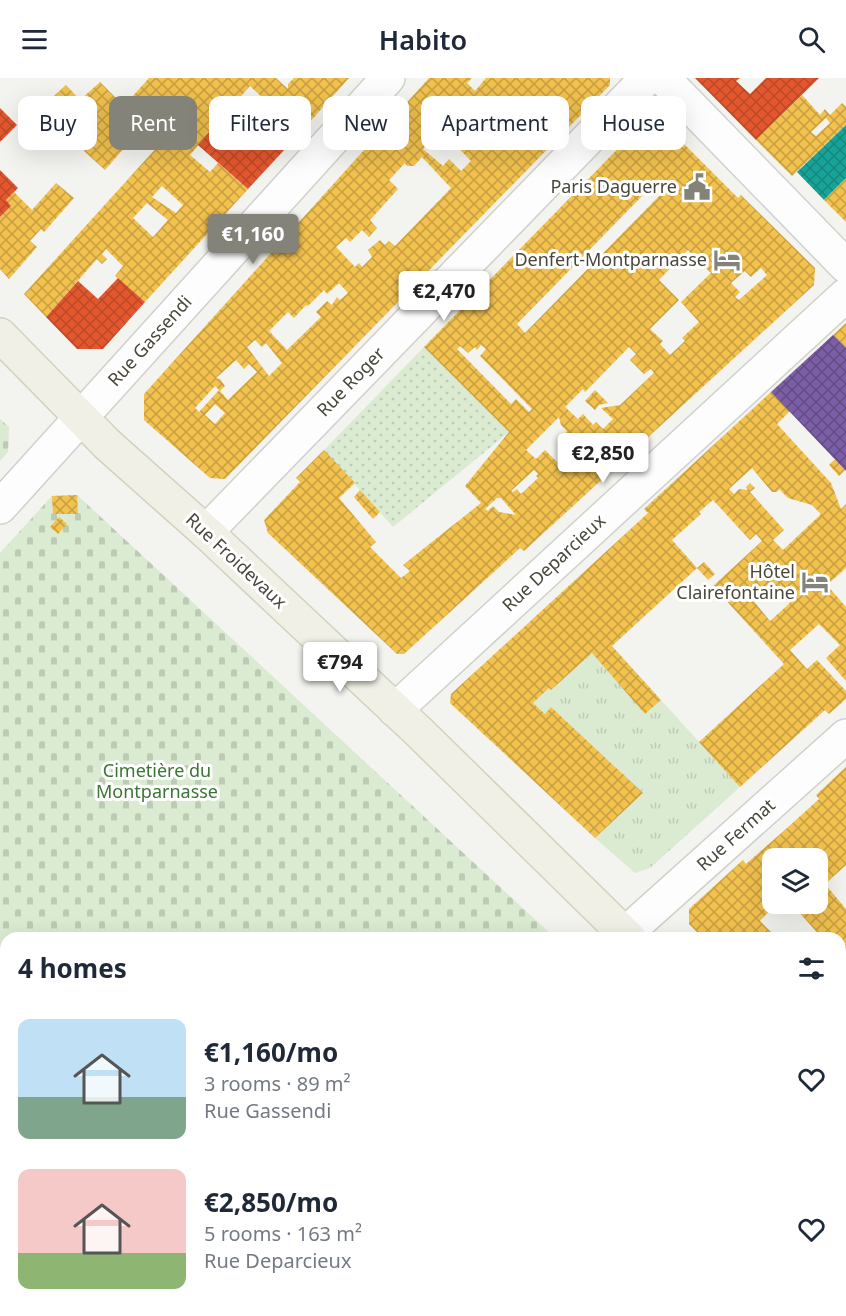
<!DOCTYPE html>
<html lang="en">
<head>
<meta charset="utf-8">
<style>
	:root { --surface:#fff; --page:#f2f2f3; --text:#1f2937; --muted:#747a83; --accent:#84837a }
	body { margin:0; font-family:"Noto Sans",sans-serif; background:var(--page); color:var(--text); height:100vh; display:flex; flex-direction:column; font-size:22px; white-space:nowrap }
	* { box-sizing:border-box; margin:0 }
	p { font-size:20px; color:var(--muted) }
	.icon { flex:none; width:33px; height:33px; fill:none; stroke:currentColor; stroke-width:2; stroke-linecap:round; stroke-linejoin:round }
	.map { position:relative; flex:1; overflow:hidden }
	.side { position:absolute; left:0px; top:854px; width:846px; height:386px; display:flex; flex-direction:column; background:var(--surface); border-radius:18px 18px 0 0; box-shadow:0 6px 24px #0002 }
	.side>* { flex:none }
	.guide { position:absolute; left:18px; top:18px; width:810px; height:54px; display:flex; gap:12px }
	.fabs { position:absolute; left:762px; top:770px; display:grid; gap:12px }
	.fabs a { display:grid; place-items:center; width:66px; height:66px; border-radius:12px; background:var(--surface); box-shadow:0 6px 24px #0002; font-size:30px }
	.price { position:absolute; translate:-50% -51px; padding:0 14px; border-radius:6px; background:#fff; color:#222; font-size:20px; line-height:39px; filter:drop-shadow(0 2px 3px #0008) }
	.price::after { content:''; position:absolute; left:50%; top:36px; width:18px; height:14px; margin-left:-9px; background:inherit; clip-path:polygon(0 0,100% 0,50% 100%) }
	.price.on { background:var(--accent); color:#fff }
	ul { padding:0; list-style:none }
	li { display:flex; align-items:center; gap:18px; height:150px; padding:0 18px }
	li span { display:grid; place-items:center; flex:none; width:168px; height:120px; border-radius:12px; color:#555 }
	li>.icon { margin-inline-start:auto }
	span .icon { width:72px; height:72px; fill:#fffc; stroke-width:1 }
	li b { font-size:26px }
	h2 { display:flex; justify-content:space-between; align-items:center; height:72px; padding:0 18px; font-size:26px }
	.chip { padding:0 21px; border-radius:12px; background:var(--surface); box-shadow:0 6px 24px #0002; font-size:21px; line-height:54px }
	.chip.on { background:var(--accent); color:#fff }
	header { display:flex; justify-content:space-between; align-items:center; height:78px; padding:0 18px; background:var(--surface); font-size:27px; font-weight:600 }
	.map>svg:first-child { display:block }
	.grass { fill:url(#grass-tufts) }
	.cemetery { fill:url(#cemetery-stones) }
	.park { fill:url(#park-dots) }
	.homes { fill:url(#homes-cross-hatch); fill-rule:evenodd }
	.shops { fill:url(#shops-cross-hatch) }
	.offices { fill:url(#offices-cross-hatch) }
	.public { fill:url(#public-cross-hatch) }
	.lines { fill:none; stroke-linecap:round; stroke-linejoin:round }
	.minor-casing { stroke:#d1d1cc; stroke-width:36 }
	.major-casing { stroke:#d3d2bf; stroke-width:36 }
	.minor { stroke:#fdfdfd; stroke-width:33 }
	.major { stroke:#f1f0e6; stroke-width:33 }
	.labels { text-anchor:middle; stroke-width:6; stroke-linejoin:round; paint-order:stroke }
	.poi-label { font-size:18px; fill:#49473b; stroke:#fff; text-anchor:end }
	.street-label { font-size:18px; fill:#49473b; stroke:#fff }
	.park-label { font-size:18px; fill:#3b7533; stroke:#fff }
</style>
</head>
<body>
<header><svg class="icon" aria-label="menu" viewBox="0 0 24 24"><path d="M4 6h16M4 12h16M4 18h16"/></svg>Habito<svg class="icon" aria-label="search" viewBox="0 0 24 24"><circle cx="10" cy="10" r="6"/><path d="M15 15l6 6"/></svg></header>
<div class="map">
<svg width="846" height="1238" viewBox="0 0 846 1238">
	<defs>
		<pattern id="grass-tufts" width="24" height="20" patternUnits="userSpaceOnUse" patternTransform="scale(1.5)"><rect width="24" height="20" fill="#dbebd2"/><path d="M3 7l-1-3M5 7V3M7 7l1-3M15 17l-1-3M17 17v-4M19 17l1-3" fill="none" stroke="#bdcbb5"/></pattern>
		<pattern id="cemetery-stones" width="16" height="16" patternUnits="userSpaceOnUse" patternTransform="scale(1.5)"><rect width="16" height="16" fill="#dbebd2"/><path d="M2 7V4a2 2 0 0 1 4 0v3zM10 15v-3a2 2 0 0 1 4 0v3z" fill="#bdcbb5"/></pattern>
		<pattern id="park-dots" width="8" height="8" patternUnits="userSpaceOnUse" patternTransform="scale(1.5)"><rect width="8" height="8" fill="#dbebd2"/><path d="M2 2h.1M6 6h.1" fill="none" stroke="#bdcbb5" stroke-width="1.8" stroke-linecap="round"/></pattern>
		<pattern id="homes-cross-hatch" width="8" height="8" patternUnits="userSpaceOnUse" patternTransform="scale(1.5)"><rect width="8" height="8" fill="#f2c14e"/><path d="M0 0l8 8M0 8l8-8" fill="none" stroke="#c69f42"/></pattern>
		<pattern id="shops-cross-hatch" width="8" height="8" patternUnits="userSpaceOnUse" patternTransform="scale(1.5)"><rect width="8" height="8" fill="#e4572e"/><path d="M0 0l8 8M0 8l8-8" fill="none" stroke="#bb4a28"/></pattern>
		<pattern id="offices-cross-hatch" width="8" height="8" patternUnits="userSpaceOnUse" patternTransform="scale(1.5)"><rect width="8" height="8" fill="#7b5ea7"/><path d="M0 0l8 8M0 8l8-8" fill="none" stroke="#624c82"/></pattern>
		<pattern id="public-cross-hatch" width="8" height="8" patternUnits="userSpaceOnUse" patternTransform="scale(1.5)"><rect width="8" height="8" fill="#17a398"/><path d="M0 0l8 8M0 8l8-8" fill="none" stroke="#17877d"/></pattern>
	</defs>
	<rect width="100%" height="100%" fill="#f3f3ef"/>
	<path class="grass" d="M 592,575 L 645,635 L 661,622 L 740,709 L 650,790 L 635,795 L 595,760 L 643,715 L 551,629 L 545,636 L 533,625 L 549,610 L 551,612 Z"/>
	<path class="cemetery" d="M 0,341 L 9,349 L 8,374 L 0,383 Z
		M 77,417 L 554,859 L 6,860 L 6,1233 L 840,1233 L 840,1125 L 846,1130 L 846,1238 L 0,1238 L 0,475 L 52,418 Z"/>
	<path class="park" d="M 424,269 L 509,354 L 393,449 L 324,372 Z"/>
	<path class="homes" d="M 149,0 L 276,0 L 288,11 L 288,6 L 294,0 L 349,0 L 300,55 L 250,8 L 190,77 L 210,94 L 218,85 L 248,111 L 145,224 L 115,198 L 123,188 L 106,171 L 102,176 L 107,181 L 102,186 L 97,181 L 46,239 L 24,216 L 178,46 L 160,29 L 105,92 L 84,73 L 85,71 L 58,43 L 69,34 L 54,18 L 66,7 L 80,22 L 100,4 L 124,28 ZM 162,108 L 183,127 L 176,135 L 152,119 ZM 147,125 L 168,142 L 153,159 L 133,140 Z
		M 429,0 L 472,0 L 467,5 L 475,13 L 486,0 L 610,0 L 610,7 L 225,401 L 210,400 L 144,342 L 144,316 ZM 521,19 L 531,31 L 510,49 L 501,40 ZM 488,26 L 494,33 L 465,63 L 458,57 ZM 441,52 L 471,83 L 461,93 L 449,81 L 443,88 L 423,71 ZM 422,79 L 451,110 L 395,168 L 389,163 L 385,167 L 380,162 L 368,172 L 372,179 L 362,189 L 359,185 L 355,189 L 336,169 L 346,160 L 350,164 L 362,152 L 369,159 L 377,150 L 370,142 L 398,111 L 389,102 L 405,85 L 407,88 L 414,88 ZM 339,205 L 348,215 L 340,222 L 337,219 L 332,227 L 327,223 L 316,234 L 321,239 L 287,272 L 269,253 L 288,234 L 294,240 L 306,227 L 308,228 L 324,212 L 327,216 ZM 255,262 L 262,269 L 266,265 L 282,285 L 269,298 L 247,269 ZM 236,282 L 244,291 L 249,286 L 257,294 L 228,322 L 220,313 L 225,308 L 220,301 L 216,300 ZM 215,308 L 219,312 L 199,334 L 195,330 ZM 215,326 L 225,335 L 215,346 L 205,337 Z
		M 802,17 L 820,37 L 825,31 L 830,37 L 842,25 L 846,29 L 846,47 L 792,98 L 756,62 ZM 826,40 L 830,45 L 816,58 L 811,54 Z
		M 645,43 L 661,43 L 738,120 L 741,117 L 750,126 L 815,190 L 814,207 L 524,473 L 520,470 L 404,576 L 397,576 L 268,455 L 264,442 L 300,404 L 296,400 L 324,372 L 355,405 L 339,420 L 376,464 L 370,469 L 401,500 L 410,493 L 403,487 L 481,425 L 465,408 L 509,354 L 424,269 ZM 646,103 L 660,117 L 525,255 L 517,246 L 644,116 L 639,110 ZM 688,172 L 711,195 L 681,224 L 699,244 L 682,260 L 685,263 L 670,277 L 660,266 L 663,263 L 650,251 L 679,222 L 659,202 ZM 761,190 L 767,197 L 739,222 L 735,219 L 740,214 L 731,205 L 745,193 L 751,199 ZM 481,267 L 486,271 L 480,278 L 532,331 L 529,334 L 516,321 L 511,326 L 457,271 L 460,268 L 468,275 L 475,269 L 477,272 ZM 629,269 L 636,276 L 630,282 L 644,296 L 651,291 L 654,295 L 620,327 L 601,330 L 613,341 L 603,351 L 596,344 L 593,347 L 583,336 L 578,341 L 565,329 L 583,311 L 585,314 ZM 559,339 L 561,347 L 567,353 L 564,359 L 582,379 L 571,385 L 567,394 L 545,372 L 536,381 L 526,372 ZM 534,392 L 538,396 L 536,398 L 538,400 L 521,416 L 517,411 L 513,414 L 511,413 ZM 497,420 L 501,420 L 516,437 L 499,434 L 493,428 L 488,433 L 485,431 Z
		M 846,100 L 846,144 L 824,122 Z
		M 56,105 L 74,120 L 44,154 L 41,151 L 30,163 L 37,169 L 9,201 L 0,191 L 0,139 L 11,128 L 6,122 L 14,114 L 32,132 Z
		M 846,245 L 846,270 L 833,257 Z
		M 595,312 L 608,325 L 599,327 L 595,332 L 585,323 Z
		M 771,314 L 790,333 L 777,346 L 831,405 L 841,431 L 846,426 L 846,490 L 827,507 L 846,529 L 846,603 L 826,580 L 840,567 L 819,546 L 790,572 L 807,591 L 817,582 L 846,613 L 846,621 L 829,636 L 825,632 L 740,709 L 699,664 L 784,586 L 713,508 L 762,463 L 756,456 L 750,462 L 713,422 L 699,434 L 701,436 L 672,462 L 697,490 L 612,568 L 661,622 L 645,636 L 592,575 L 551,612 L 549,610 L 533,625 L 545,636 L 551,629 L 643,715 L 595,760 L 450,625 L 451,616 L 648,435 L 644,431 ZM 752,390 L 772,414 L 777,414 L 779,411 L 788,420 L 812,427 L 821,436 L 783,472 L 773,462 L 784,452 L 750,414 L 755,410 L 750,405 L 746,409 L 748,412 L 739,411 L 734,416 L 729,411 ZM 772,504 L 777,509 L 767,518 L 771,523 L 778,518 L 781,521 L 784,518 L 790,525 L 770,543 L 752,521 Z
		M 835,381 L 845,392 L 839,398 L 829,387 Z
		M 360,412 L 380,434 L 373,441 L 354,419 Z
		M 77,417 L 78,436 L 53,436 L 52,418 Z
		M 59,439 L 67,446 L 58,456 L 50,449 Z
		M 704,484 L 715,496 L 708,502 L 697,490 Z
		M 846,689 L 846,787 L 825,806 L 846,831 L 846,992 L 840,986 L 840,860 L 822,860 L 791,825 L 818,825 L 818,780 L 772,780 L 772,825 L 777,825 L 760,843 L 777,860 L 703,860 L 689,846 L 689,831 L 743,782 L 746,786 L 786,751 L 819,721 L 816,717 Z"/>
	<path class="shops" d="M 695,0 L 740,0 L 736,3 L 750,16 L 766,0 L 819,0 L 756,62 Z
		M 0,30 L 17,47 L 0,64 Z
		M 273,30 L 300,55 L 248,111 L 198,67 L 230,31 L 249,48 L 263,32 L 267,36 Z
		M 0,92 L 18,110 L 6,122 L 11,128 L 0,139 Z
		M 118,200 L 145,224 L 103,271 L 77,271 L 46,239 L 78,203 L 98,221 Z"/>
	<path class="offices" d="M 833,257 L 846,270 L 846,393 L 771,314 Z"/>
	<path class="public" d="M 846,47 L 846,100 L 824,122 L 797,94 Z"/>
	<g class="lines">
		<defs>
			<path id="minor" d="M 663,0 L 846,188
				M 0,429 L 388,0
				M 206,454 L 647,0
				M 395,632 L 846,217
				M 625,856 L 846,658"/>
			<path id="major" d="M 0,257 L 108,367 L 206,454 L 419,654 L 629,860
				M 840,1055 L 846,1061"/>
		</defs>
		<use href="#minor" class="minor-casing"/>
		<use href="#major" class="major-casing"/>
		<use href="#minor" class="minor"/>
		<use href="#major" class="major"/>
	</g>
	<defs>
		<symbol id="civic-bare" viewBox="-9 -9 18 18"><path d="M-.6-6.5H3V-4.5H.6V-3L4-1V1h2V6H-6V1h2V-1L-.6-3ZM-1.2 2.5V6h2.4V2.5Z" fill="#84837a" stroke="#fff" stroke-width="2.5" paint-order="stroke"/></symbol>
		<symbol id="hotel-bare" viewBox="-9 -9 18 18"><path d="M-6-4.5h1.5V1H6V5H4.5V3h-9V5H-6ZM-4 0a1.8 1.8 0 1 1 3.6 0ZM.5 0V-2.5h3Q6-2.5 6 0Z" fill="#84837a" stroke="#fff" stroke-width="2.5" paint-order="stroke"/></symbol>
	</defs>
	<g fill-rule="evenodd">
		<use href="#civic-bare" x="678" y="90" width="38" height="38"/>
		<use href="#hotel-bare" x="708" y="163" width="38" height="38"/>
		<use href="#hotel-bare" x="796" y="485" width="38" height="38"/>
	</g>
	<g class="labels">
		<g class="poi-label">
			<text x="677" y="115">Paris Daguerre</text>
			<text x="707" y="188">Denfert-Montparnasse</text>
			<text x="795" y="500">Hôtel<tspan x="795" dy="21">Clairefontaine</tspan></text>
		</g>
		<g class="street-label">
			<text transform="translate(150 263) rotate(-48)" y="6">Rue Gassendi</text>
			<text transform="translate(351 304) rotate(-46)" y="6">Rue Roger</text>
			<text transform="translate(236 483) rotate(43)" y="6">Rue Froidevaux</text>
			<text transform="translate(554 485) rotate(-43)" y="6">Rue Deparcieux</text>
			<text transform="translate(736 757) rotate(-42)" y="6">Rue Fermat</text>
		</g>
		<g class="park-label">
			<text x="157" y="699">Cimetière du<tspan x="157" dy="21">Montparnasse</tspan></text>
		</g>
	</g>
</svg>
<div class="fabs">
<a><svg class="icon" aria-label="layers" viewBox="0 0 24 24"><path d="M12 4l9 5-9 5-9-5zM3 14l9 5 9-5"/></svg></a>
</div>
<b class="price on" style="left:253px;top:187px">€1,160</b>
<b class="price" style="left:444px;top:244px">€2,470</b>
<b class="price" style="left:603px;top:406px">€2,850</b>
<b class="price" style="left:340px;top:615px">€794</b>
<div class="guide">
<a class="chip">Buy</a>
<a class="chip on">Rent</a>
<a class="chip">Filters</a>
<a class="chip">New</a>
<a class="chip">Apartment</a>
<a class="chip">House</a>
</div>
<section class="side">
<h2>4 homes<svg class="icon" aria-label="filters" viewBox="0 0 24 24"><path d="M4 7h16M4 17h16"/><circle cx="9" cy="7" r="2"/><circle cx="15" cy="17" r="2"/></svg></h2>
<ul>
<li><span style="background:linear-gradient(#bfe0f5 65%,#7fa58c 0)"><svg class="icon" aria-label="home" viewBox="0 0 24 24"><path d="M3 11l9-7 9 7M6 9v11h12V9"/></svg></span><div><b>€1,160/mo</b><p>3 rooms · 89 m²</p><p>Rue Gassendi</p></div><svg class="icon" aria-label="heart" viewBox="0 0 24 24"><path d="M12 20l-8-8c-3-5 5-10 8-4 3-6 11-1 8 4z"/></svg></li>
<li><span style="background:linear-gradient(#f6c9c9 70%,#8fb573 0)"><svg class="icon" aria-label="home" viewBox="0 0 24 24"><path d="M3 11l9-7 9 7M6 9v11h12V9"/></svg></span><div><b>€2,850/mo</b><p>5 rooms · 163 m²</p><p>Rue Deparcieux</p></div><svg class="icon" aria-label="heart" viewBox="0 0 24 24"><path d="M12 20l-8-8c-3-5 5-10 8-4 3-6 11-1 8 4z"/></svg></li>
</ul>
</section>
</div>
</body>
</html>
